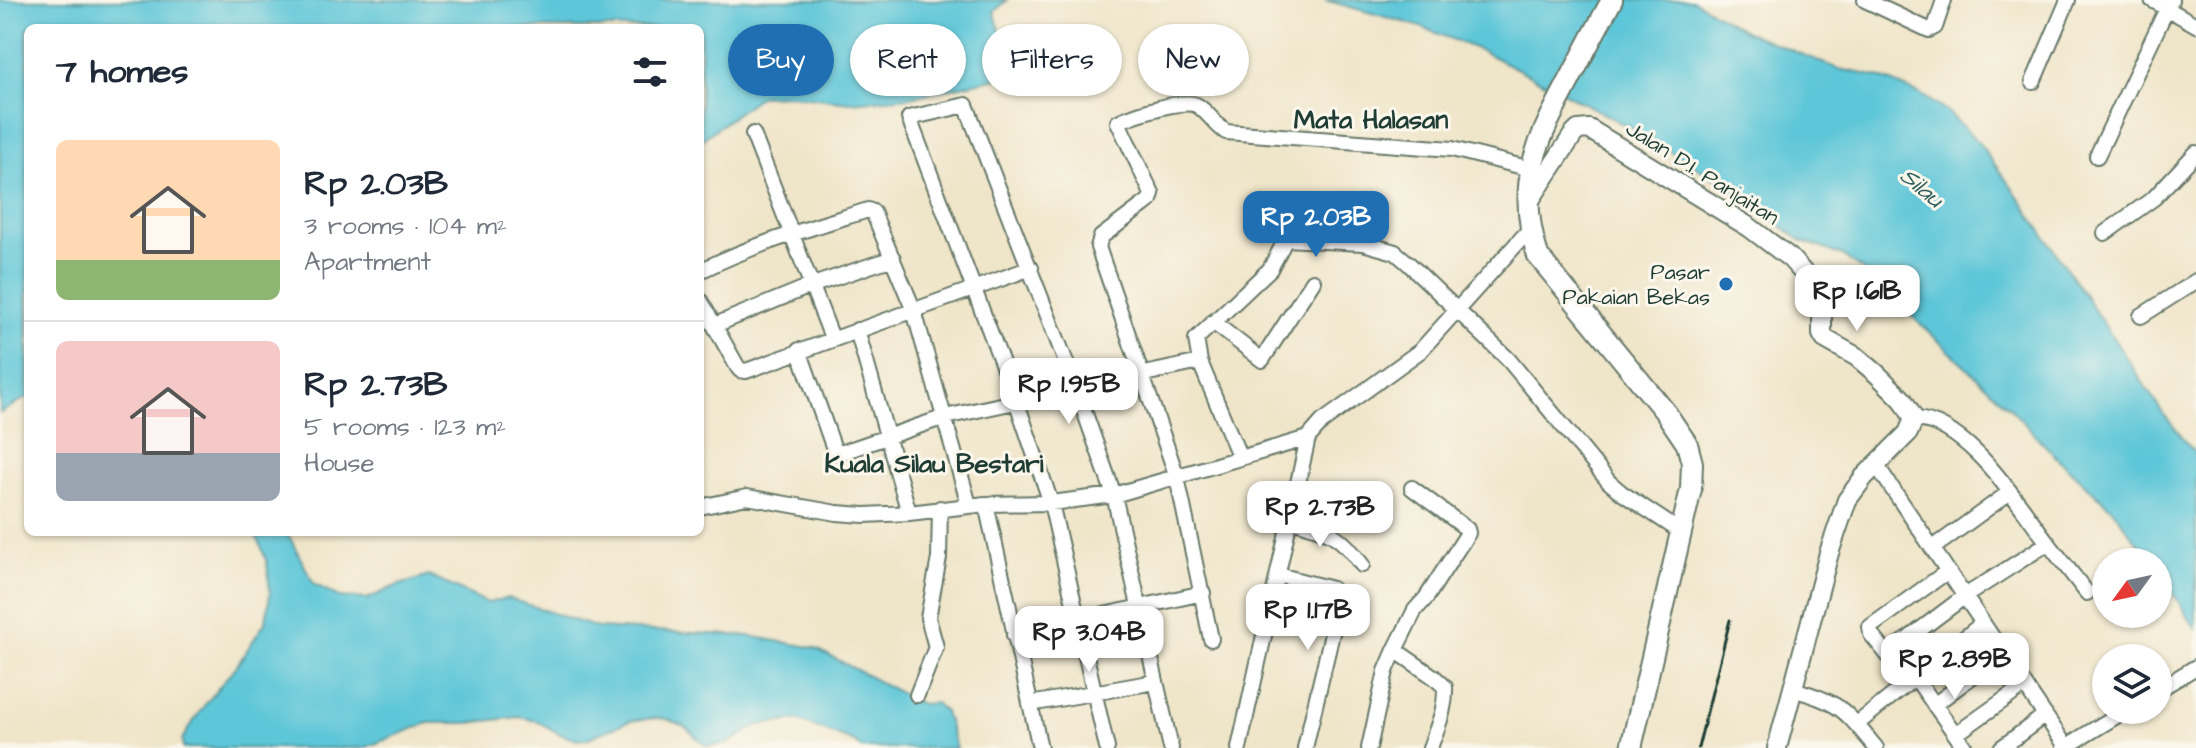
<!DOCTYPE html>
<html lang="en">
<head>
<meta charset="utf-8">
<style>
	:root { --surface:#fff; --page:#f6f6f7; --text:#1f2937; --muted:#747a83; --line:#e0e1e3; --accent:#1f6fb2 }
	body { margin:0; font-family:"Architects Daughter",sans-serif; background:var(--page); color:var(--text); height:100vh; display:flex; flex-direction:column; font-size:30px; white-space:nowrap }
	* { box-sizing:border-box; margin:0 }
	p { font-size:26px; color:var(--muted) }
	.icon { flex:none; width:44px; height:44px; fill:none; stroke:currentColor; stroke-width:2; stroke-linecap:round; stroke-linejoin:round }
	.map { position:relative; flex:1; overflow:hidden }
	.drawer { position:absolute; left:24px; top:24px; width:680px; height:512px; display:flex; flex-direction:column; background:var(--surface); border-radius:12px; box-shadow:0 2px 6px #0004 }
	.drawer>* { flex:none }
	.guide { position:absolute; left:728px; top:24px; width:760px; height:72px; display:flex; gap:16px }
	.needle { width:52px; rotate:237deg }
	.buttons { position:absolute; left:2092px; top:548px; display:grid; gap:16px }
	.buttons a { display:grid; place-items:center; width:80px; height:80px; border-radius:50%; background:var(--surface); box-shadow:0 2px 6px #0004; font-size:40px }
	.price { position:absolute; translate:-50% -68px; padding:0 18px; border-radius:16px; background:#fff; color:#222; font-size:26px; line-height:52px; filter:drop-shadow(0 2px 4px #0008) }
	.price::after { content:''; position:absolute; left:50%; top:48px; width:24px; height:18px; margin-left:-12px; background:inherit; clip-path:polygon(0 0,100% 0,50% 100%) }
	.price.current { background:var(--accent); color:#fff }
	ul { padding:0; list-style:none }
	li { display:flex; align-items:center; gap:24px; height:200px; padding:0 32px }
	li+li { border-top:2px solid var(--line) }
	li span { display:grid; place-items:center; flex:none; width:224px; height:160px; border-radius:12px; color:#555 }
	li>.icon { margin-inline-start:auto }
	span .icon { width:96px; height:96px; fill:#fffc; stroke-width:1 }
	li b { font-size:34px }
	h2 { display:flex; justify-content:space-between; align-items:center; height:96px; padding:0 32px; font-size:34px }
	.chip { padding:0 28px; border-radius:36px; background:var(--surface); box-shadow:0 2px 6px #0004; font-size:28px; line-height:72px }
	.chip.current { background:var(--accent); color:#fff }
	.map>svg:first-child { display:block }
	.water { fill:#5dc6d8; stroke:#3e8286; stroke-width:2 }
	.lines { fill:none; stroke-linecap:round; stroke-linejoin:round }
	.minor-casing { stroke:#687868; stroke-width:18 }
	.major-casing { stroke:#687868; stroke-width:22 }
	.highway-casing { stroke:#687868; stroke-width:24 }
	.minor { stroke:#fff; stroke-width:14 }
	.major { stroke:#fff; stroke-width:18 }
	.highway { stroke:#fff; stroke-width:20 }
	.rail { stroke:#1f3d34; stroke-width:3 }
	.poi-dot { fill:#1f6fb2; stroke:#fbf7ec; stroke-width:3 }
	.labels { text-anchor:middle; stroke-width:6; stroke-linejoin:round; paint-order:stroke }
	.street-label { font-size:22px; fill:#1f3d34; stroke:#fbf7ec }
	.poi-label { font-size:22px; fill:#1f3d34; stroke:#fbf7ec; text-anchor:end }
	.water-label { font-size:24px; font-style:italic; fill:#2e5f5d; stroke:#fbf7ec }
	.quarter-label { font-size:26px; font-weight:bold; fill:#1f3d34; stroke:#fbf7ec }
</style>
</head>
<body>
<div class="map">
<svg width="2196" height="748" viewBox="0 0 2196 748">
	<rect width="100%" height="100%" fill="#fbf7ec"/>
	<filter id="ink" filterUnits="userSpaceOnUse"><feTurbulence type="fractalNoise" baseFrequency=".0125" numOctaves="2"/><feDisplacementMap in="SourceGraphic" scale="16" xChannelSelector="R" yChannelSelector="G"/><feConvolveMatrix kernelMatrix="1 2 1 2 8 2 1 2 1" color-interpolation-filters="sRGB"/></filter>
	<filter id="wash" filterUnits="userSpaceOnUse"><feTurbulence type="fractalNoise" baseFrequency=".006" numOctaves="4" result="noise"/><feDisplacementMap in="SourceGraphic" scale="32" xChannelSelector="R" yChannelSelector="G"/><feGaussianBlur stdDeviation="1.8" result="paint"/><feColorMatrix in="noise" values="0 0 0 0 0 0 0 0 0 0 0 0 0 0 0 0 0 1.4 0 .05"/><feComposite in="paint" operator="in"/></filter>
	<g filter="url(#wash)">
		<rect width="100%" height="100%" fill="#efe5c9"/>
		<path class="water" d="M 0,0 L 1007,0 L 994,12 L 1015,74 L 911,97 L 850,102 L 790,95 L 760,96 L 700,141 L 700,28 L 28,28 L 28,397 L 0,413 Z
			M 1325,0 L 1693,0 L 1746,32 L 1839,69 L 1879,77 L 1920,94 L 1950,114 L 1978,142 L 2021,200 L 2163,413 L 2196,455 L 2196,629 L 2158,571 L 2158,562 L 2152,562 L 2113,510 L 2056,457 L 2010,408 L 1865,272 L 1841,255 L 1800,240 L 1719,181 L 1633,129 L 1551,86 L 1482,51 L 1418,26 Z
			M 252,532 L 282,532 L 290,538 L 314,584 L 339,597 L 367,599 L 396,586 L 429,576 L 488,603 L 508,598 L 598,628 L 750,636 L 815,648 L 921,704 L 935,703 L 945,712 L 956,748 L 861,748 L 855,742 L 797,720 L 759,725 L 727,744 L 706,746 L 684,726 L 667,719 L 656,718 L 629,721 L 586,739 L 577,740 L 560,734 L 537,721 L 519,717 L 468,723 L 428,723 L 364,748 L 183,748 L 182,739 L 203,707 L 239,662 L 266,621 L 270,594 L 267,563 L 259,541 Z"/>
	</g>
	<g filter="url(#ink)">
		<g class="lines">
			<defs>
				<path id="minor" d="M 1865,0 L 1929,30 L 1935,27 L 1944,0
					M 2152,0 L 2196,25
					M 2033,82 L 2068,0
					M 753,134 L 832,338
					M 2097,156 L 2171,0
					M 2105,233 L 2154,198 L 2196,153
					M 700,271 C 754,244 811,228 868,210 L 873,212 L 914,311 L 969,505
					M 700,300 L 737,366 L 740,370 L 746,371 L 1031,268
					M 2141,316 L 2196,281
					M 1213,322 L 1262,360 L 1313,281
					M 715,325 L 810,286 L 893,258
					M 857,330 L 909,513
					M 799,350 L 834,449 L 840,453 L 945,417 L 1200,362
					M 1240,458 L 1200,362 L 1196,339 L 1270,269 L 1286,239 L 1363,243 L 1395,252 L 1408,263 L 1508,359 L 1609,482 L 1622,493 L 1681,532
					M 1877,466 L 2067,748
					M 986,504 L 1040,748
					M 700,507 L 747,497 L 837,513 L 864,515 L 909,513 L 986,504 L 1051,503 L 1114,495 L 1308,438
					M 1289,519 C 1327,531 1338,531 1362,565
					M 2048,543 L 2087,593
					M 1933,548 L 2010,492
					M 1278,575 L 1332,589 L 1338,597 L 1339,604 L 1305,748
					M 1014,635 L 1203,593
					M 1211,639 L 1177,477 L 1098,247 L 1101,237 L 1150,200 L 1152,194 L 1118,122 C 1132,115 1186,97 1198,106 C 1208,112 1215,125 1226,132 L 1452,149 L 1531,169
					M 1395,650 L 1415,610 L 1426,598 L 1468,533 L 1467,529 L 1412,488
					M 1888,654 L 1965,596 L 2048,543 C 2018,504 1967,420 1914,419
					M 1915,677 L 1965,748
					M 1909,681 L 1871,634 L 1870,627 L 1948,571
					M 1792,689 C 1840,702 1845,710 1876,748
					M 2158,690 L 2196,667
					M 917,695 L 936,647 L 928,618 L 939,558 L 940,508
					M 1030,704 L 1155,682
					M 1934,705 L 2003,653
					M 1857,724 L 1983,623
					M 1956,734 L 2025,685
					M 1107,748 L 1051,503 L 1016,400 L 909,118 L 966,105 L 1076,388 L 1114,495 L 1171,748
					M 1239,748 L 1308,438 L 1322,422 L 1420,351 L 1530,229
					M 1369,748 L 1386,671 L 1395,650 L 1434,677 L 1445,687 C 1446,710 1437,727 1430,748
					M 2001,748 L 2045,715
					M 2064,748 L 2126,710"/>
				<path id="major" d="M 1528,203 L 1573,135 L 1578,130 L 1589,129 L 1749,227 L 1790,258 L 1818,289 L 1822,299 L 1822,334 L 1825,339 L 1857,357 L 1877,374 L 1903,400 L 1914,419 L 1908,433 L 1864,477 L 1847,500 L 1829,553 L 1777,748"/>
				<path id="highway" d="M 1612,0 C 1596,29 1581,58 1566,87 C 1534,147 1516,187 1538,256 L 1666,413 L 1687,444 L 1692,463 L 1691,489 L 1631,748"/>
			</defs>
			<use href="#minor" class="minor-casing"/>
			<use href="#major" class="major-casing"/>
			<use href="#highway" class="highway-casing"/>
			<use href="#minor" class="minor"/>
			<use href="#major" class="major"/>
			<use href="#highway" class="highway"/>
			<path class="rail" d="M 1698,748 L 1730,620"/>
		</g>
	</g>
	<circle class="poi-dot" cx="1726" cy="284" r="8"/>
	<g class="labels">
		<g class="street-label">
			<text transform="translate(1703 172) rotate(32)" y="8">Jalan D.I. Panjaitan</text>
		</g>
		<g class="poi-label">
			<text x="1710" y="279">Pasar<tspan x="1710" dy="25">Pakaian Bekas</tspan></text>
		</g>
		<g class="water-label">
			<text transform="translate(1922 187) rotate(40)" y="8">Silau</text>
		</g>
		<g class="quarter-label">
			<text x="1371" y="128">Mata Halasan</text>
			<text x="934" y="472">Kuala Silau Bestari</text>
		</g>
	</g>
</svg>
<div class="buttons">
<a><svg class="needle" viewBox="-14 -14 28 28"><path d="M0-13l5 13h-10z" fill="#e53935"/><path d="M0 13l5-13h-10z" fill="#747a83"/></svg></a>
<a><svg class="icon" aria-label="layers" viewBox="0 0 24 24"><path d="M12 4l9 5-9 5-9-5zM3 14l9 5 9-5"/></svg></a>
</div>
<b class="price current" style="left:1316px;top:259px">Rp 2.03B</b>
<b class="price" style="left:1857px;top:333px">Rp 1.61B</b>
<b class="price" style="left:1069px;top:426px">Rp 1.95B</b>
<b class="price" style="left:1320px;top:549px">Rp 2.73B</b>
<b class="price" style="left:1308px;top:652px">Rp 1.17B</b>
<b class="price" style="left:1089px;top:674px">Rp 3.04B</b>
<b class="price" style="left:1955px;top:701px">Rp 2.89B</b>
<div class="guide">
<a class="chip current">Buy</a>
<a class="chip">Rent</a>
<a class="chip">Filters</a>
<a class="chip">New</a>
</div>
<section class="drawer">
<h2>7 homes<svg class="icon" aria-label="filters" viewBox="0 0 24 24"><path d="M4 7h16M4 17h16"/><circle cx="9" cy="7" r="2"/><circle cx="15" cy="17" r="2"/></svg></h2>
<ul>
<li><span style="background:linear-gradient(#ffd9b3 75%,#8fb573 0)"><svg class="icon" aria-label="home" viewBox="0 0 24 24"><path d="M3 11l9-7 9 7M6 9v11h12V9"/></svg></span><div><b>Rp 2.03B</b><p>3 rooms · 104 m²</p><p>Apartment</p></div></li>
<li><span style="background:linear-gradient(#f6c9c9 70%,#9aa5b1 0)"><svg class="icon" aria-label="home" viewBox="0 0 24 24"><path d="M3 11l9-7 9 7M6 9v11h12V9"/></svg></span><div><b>Rp 2.73B</b><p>5 rooms · 123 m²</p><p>House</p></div></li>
</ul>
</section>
</div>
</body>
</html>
